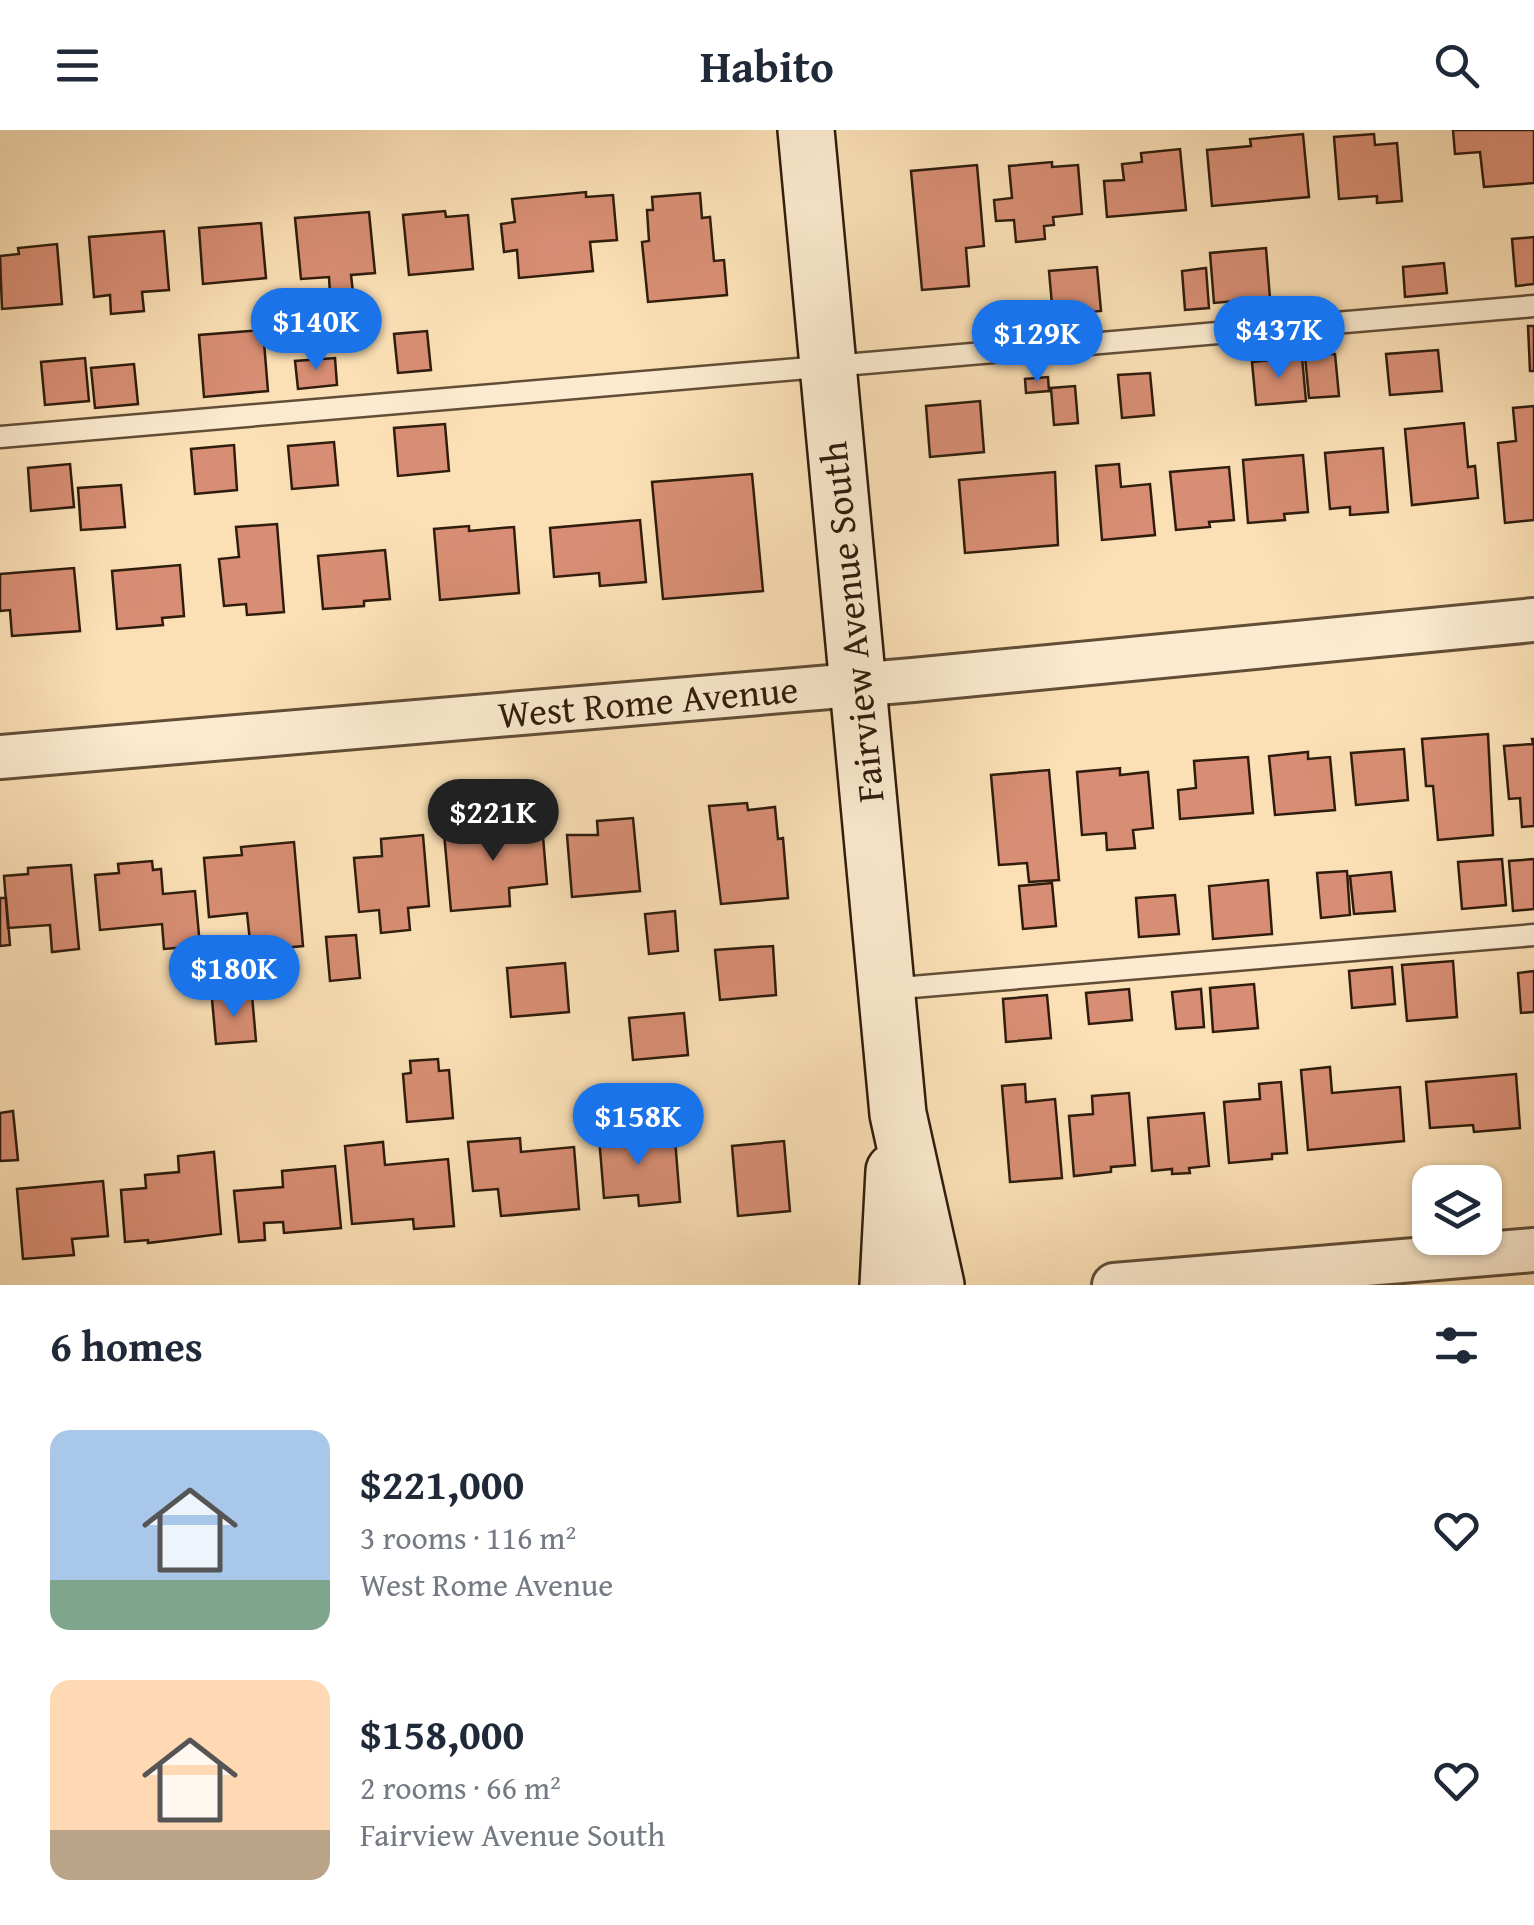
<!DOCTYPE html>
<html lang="en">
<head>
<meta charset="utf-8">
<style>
	:root { --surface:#fff; --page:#f6f6f7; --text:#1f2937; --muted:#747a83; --accent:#1a73e8 }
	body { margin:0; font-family:"Gentium Book Plus",serif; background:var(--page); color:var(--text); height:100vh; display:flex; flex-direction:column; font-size:38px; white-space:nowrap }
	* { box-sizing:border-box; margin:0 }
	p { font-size:32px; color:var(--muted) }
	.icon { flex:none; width:55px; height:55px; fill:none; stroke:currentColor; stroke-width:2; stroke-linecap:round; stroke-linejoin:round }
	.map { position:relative; height:1155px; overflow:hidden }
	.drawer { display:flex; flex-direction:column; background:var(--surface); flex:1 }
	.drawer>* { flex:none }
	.buttons { position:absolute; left:1412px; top:1035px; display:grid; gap:20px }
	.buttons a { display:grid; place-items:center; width:90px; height:90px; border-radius:20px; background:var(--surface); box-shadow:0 2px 8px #0004; font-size:50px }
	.price { position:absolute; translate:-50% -85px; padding:0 22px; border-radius:35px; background:var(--accent); color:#fff; font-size:32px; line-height:65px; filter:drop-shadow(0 2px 5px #0008) }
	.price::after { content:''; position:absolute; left:50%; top:60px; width:30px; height:22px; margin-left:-15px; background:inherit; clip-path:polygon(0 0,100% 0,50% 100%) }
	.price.selected { background:#222; color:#fff }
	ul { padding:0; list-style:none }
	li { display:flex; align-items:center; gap:30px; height:250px; padding:0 50px }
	li span { display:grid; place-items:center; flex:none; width:280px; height:200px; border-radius:20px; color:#555 }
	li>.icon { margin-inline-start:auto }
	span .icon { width:120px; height:120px; fill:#fffc; stroke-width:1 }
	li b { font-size:42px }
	h2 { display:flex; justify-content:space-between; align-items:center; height:120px; padding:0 50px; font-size:42px }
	header { display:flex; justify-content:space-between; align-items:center; height:130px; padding:0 50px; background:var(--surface); font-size:45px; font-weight:700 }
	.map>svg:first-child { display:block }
	.building { fill:#d88e74; stroke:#2f1c0c; stroke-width:2.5 }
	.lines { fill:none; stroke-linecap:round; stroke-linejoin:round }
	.lane-casing { stroke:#624d36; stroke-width:25 }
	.street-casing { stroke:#624d36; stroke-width:48 }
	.secondary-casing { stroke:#2f1c0c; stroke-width:60 }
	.lane { stroke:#fcebd0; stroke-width:20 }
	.street { stroke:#fcebd0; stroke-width:42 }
	.secondary { stroke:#fcebd0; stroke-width:55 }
	.labels { text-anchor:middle; stroke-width:9; stroke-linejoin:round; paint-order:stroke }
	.street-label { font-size:38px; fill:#2f1c0c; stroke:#fcebd0 }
</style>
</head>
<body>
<header><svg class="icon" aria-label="menu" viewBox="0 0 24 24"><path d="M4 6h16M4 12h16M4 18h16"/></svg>Habito<svg class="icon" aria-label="search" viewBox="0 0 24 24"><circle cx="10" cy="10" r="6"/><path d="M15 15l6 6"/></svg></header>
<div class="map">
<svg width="1534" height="1155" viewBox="0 0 1534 1155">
	<rect width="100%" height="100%" fill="#fbe0b6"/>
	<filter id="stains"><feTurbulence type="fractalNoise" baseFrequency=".002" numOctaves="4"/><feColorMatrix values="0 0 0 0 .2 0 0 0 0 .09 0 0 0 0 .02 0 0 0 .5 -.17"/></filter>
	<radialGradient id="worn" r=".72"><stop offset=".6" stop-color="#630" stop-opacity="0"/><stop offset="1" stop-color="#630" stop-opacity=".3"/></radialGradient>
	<path class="building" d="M 1453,0 L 1534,0 L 1534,53 L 1484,57 L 1480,22 L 1455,24 Z
		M 1303,4 L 1309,67 L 1212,76 L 1207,20 L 1251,16 L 1250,9 Z
		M 1374,4 L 1375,15 L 1397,13 L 1402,71 L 1377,73 L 1377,66 L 1339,69 L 1334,7 Z
		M 1180,19 L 1186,80 L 1107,87 L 1104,51 L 1124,50 L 1122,34 L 1142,32 L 1141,23 Z
		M 1052,32 L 1052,37 L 1078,35 L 1082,84 L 1053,87 L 1054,95 L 1044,96 L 1045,109 L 1016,112 L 1014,90 L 996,91 L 994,70 L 1012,68 L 1009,36 Z
		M 977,35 L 984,116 L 966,118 L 969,156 L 922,160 L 911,41 Z
		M 586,62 L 586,67 L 613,65 L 617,110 L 590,112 L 593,141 L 519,148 L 517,120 L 504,122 L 501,94 L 515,92 L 512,69 Z
		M 700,63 L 702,88 L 710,87 L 714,131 L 724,130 L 727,165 L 648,172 L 642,112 L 649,111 L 647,80 L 653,80 L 652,67 Z
		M 445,81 L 446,87 L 468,85 L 473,139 L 409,145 L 403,85 Z
		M 369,82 L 375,143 L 351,145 L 353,162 L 330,164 L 329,147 L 301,149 L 295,88 Z
		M 261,93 L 266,148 L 203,154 L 199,98 Z
		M 164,101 L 169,160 L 142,162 L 144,181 L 111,184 L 110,165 L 94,167 L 89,107 Z
		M 1534,107 L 1534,154 L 1516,156 L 1512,109 Z
		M 57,114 L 62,174 L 2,179 L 0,126 L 19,124 L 18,118 Z
		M 1266,118 L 1270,168 L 1214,173 L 1210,123 Z
		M 1444,133 L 1447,163 L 1405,167 L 1403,137 Z
		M 1097,137 L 1101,181 L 1053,186 L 1049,141 Z
		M 1206,138 L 1209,178 L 1185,180 L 1182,141 Z
		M 1528,196 L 1534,196 L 1534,241 L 1530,241 Z
		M 263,200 L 268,261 L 204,267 L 199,205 Z
		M 427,201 L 431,240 L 398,243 L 394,204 Z
		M 1438,220 L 1442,261 L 1390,265 L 1386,224 Z
		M 1335,224 L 1339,266 L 1309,268 L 1305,226 Z
		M 1302,227 L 1306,271 L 1256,275 L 1252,232 Z
		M 85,228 L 89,271 L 45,275 L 41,232 Z
		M 335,228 L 337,255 L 298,259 L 295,231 Z
		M 134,234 L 138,274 L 95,278 L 91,238 Z
		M 1150,243 L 1154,285 L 1122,288 L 1118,245 Z
		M 1048,247 L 1049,261 L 1026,263 L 1025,249 Z
		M 1075,256 L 1078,293 L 1054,295 L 1051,258 Z
		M 980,271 L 984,322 L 930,327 L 926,276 Z
		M 1534,276 L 1534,390 L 1505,393 L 1498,313 L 1516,311 L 1513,278 Z
		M 1464,293 L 1468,337 L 1475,336 L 1478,368 L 1412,375 L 1405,299 Z
		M 445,294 L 449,341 L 398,346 L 394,298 Z
		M 334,312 L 338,355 L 292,359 L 288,316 Z
		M 234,315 L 237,360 L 195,364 L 191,319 Z
		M 1383,318 L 1388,382 L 1350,385 L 1350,377 L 1330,379 L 1325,323 Z
		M 1303,325 L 1308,382 L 1284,384 L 1285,390 L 1248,393 L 1243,330 Z
		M 70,334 L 74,377 L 31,381 L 28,338 Z
		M 1119,334 L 1121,357 L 1150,354 L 1155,405 L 1102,410 L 1096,336 Z
		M 1229,337 L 1234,390 L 1209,392 L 1210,397 L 1176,400 L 1170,342 Z
		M 1055,342 L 1058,415 L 965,423 L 959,350 Z
		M 752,344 L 763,461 L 663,469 L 652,352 Z
		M 121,355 L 125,397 L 81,400 L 78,358 Z
		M 640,390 L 646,452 L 600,456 L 599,443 L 554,447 L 550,398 Z
		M 277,394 L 284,482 L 247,485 L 246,474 L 224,476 L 219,429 L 239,427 L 236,397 Z
		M 469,396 L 469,401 L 514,397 L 519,463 L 440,470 L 434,399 Z
		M 385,420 L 390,469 L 364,471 L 364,476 L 323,479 L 318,426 Z
		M 180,435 L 184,486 L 162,488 L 163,495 L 117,499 L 112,441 Z
		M 74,438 L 80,501 L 12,506 L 10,480 L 0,481 L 0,444 Z
		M 1488,604 L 1493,705 L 1438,710 L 1433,656 L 1426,656 L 1422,609 Z
		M 1532,609 L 1534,609 L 1534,696 L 1522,697 L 1520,668 L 1509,669 L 1504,616 L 1533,614 Z
		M 1404,619 L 1408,670 L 1356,675 L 1351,623 Z
		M 1308,622 L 1308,629 L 1330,627 L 1335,680 L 1275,685 L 1269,626 Z
		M 1248,627 L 1253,683 L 1180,689 L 1178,660 L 1196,658 L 1194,631 Z
		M 1120,638 L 1120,645 L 1148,642 L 1153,698 L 1133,700 L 1135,718 L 1107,720 L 1106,703 L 1082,705 L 1077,642 Z
		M 1049,640 L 1059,750 L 1029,752 L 1027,733 L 999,735 L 991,645 Z
		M 747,673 L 748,680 L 775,677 L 778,709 L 783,708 L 788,768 L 721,774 L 709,676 Z
		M 633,688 L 640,761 L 572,767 L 567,705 L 598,705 L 597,691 Z
		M 519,690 L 520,697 L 542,695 L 547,754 L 509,758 L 510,776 L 451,781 L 444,703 L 484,700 L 483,694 Z
		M 423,705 L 429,776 L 408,778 L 410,800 L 381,803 L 379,780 L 359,782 L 354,728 L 382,726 L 381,709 Z
		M 294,712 L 303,816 L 251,821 L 247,783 L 209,787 L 204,728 L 242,725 L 241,717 Z
		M 1502,729 L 1506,775 L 1462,779 L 1458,732 Z
		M 1534,729 L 1534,779 L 1513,781 L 1509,731 Z
		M 152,731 L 153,740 L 161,739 L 163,764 L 195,761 L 200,816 L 164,819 L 162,794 L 100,800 L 95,745 L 119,743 L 118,734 Z
		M 71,735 L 79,819 L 52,822 L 50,795 L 8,798 L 4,746 L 28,744 L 28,738 Z
		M 1347,741 L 1350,785 L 1321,788 L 1317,743 Z
		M 1391,742 L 1395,781 L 1354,784 L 1350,746 Z
		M 1268,750 L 1272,804 L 1213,809 L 1209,756 Z
		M 1052,753 L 1056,796 L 1023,799 L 1019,756 Z
		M 1175,765 L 1179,804 L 1139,807 L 1136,768 Z
		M 0,768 L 6,768 L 10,815 L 0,816 Z
		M 675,781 L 678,821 L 649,824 L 645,784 Z
		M 356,805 L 360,848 L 330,851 L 326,807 Z
		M 773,816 L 776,865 L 720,870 L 715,820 Z
		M 1453,831 L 1457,887 L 1407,891 L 1402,835 Z
		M 565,833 L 569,882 L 511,887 L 507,838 Z
		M 1392,837 L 1395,874 L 1352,878 L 1349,841 Z
		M 1534,841 L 1534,882 L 1521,883 L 1518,843 Z
		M 1254,854 L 1258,898 L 1213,902 L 1210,858 Z
		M 1129,859 L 1132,890 L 1089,894 L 1086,863 Z
		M 1201,859 L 1204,897 L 1176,899 L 1172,862 Z
		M 252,865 L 256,911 L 216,914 L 212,869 Z
		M 1047,865 L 1051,908 L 1006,912 L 1003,869 Z
		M 684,883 L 688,925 L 633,930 L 629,888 Z
		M 438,929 L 439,941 L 449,940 L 453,988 L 407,992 L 403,944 L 411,943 L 410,931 Z
		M 1330,937 L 1332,963 L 1400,957 L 1404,1011 L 1308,1020 L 1301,940 Z
		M 1516,944 L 1520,998 L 1474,1002 L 1473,995 L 1430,998 L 1426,952 Z
		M 1281,952 L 1287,1023 L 1272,1024 L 1272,1029 L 1229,1033 L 1224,972 L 1260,969 L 1259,954 Z
		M 1025,954 L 1026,972 L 1055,969 L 1062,1048 L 1010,1052 L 1002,956 Z
		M 1129,963 L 1135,1035 L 1111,1037 L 1111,1042 L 1074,1046 L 1069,986 L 1093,984 L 1092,966 Z
		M 13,981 L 18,1030 L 0,1031 L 0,983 Z
		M 1204,983 L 1209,1036 L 1189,1038 L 1190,1043 L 1172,1044 L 1172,1039 L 1152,1041 L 1148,988 Z
		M 620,993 L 622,1014 L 675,1009 L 680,1072 L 639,1076 L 638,1065 L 604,1068 L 598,995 Z
		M 520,1008 L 521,1022 L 574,1017 L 579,1079 L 501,1086 L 498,1059 L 473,1061 L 468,1012 Z
		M 784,1011 L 790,1081 L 738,1086 L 732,1016 Z
		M 383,1012 L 385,1035 L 448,1029 L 454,1096 L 414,1099 L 413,1089 L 352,1094 L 345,1016 Z
		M 214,1022 L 221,1104 L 148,1113 L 148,1110 L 125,1112 L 121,1060 L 146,1058 L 145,1045 L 179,1042 L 178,1026 Z
		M 335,1036 L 341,1098 L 284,1103 L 283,1092 L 264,1093 L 265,1110 L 239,1112 L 234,1061 L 283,1057 L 282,1041 Z
		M 103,1051 L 108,1106 L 72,1109 L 74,1125 L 23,1129 L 17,1059 Z"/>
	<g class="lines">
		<defs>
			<path id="lane" d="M 0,307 L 1534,176
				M 888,859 L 1534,805"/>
			<path id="street" d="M 0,627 L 913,550 L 1534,490
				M 1114,1155 L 1534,1120"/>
			<path id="secondary" d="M 806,0 L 898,984 L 936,1155
				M 888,1155 L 894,1041"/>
		</defs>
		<use href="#lane" class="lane-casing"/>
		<use href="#street" class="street-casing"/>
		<use href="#secondary" class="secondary-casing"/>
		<use href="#lane" class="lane"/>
		<use href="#street" class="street"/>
		<use href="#secondary" class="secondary"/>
	</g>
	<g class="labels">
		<g class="street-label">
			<text transform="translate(852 492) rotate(-96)" y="13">Fairview Avenue South</text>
			<text transform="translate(648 572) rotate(-5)" y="13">West Rome Avenue</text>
		</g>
	</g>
	<rect width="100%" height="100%" filter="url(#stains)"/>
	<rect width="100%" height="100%" fill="url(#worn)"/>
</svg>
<div class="buttons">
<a><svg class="icon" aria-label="layers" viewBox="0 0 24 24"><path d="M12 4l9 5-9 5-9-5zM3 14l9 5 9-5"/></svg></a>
</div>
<b class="price" style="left:316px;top:243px">$140K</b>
<b class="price" style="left:1279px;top:251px">$437K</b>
<b class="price" style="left:1037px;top:255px">$129K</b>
<b class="price selected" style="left:493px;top:734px">$221K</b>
<b class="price" style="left:234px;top:890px">$180K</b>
<b class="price" style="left:638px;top:1038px">$158K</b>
</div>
<section class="drawer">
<h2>6 homes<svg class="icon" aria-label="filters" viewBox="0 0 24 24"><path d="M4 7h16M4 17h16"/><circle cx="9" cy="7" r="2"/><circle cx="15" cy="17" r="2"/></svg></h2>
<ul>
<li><span style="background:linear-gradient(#a9c7e8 75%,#7fa58c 0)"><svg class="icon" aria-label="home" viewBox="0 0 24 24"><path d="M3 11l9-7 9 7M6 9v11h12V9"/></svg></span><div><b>$221,000</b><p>3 rooms · 116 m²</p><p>West Rome Avenue</p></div><svg class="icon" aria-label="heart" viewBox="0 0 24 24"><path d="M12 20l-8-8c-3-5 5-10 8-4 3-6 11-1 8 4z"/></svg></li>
<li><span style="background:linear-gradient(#ffd9b3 75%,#b9a48a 0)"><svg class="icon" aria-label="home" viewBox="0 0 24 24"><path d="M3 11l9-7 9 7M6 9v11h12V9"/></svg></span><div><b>$158,000</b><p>2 rooms · 66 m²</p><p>Fairview Avenue South</p></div><svg class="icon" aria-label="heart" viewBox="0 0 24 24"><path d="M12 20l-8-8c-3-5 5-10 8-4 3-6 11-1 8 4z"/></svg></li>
</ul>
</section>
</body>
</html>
